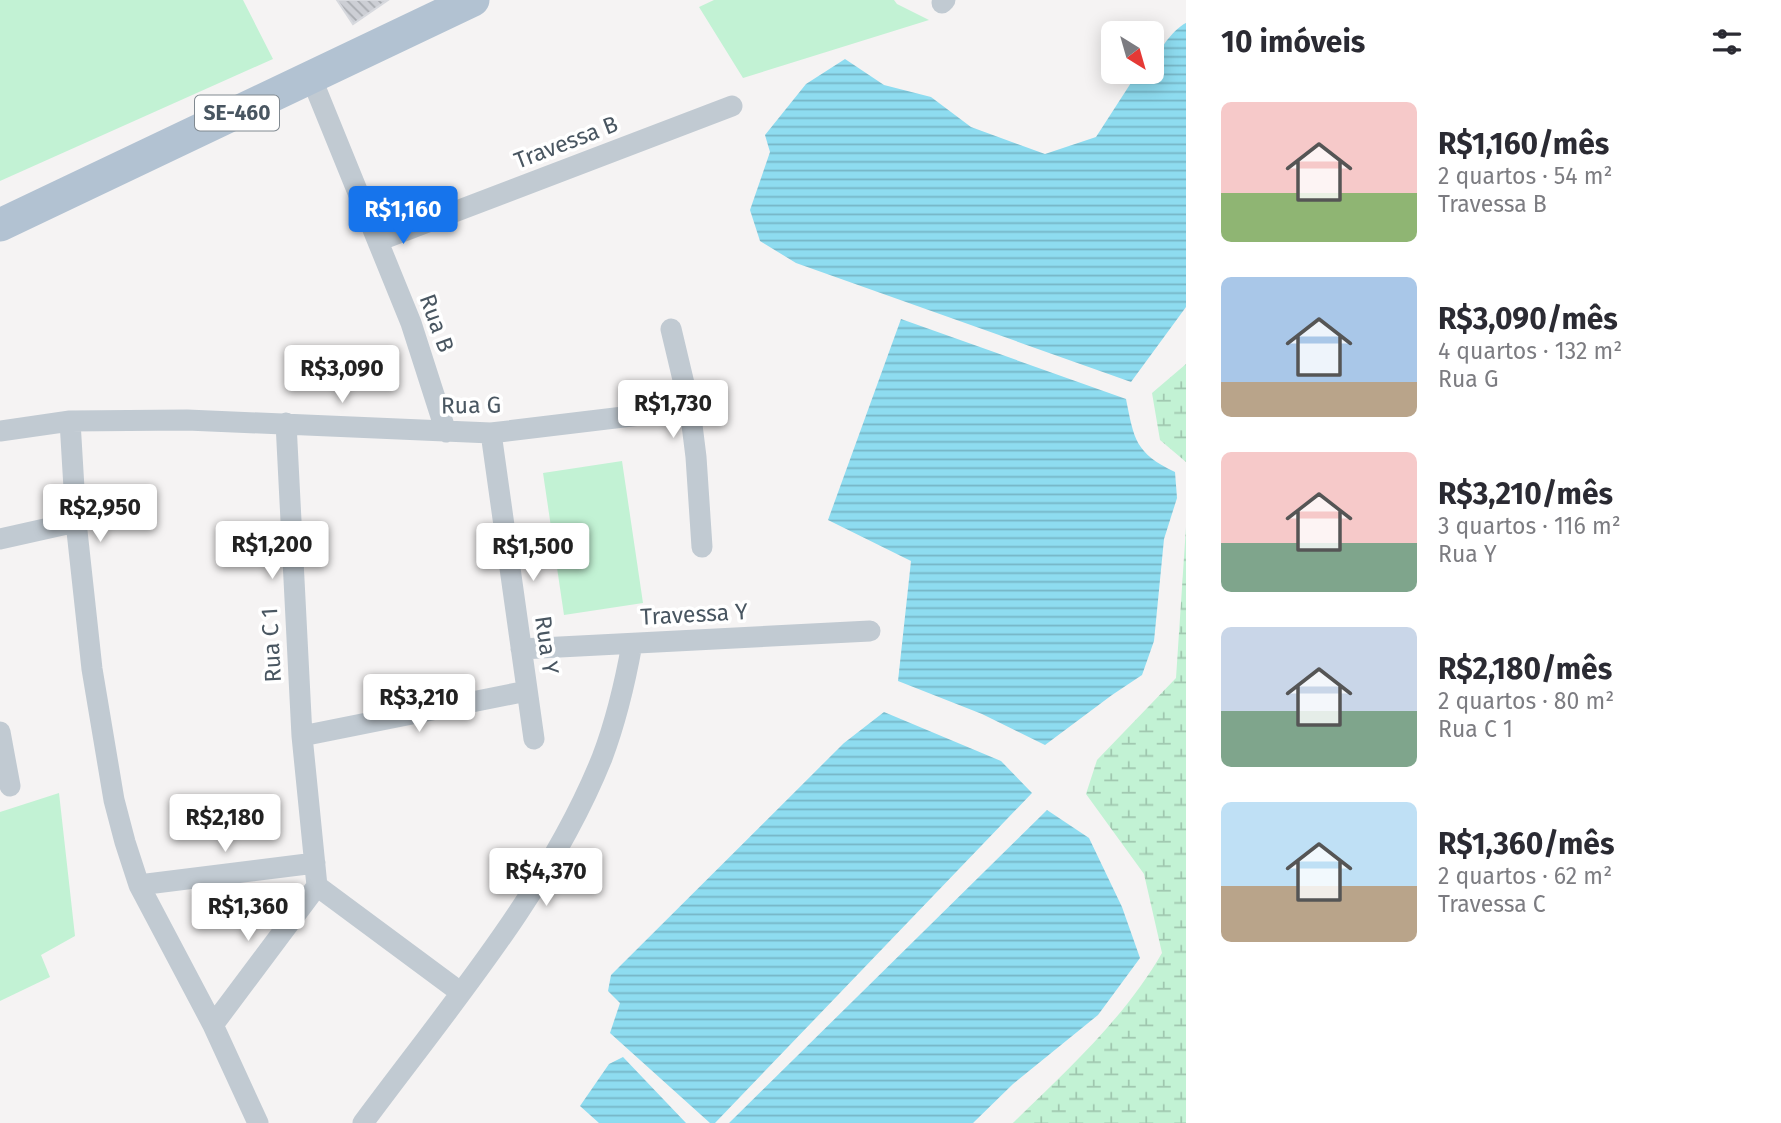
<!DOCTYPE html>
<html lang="pt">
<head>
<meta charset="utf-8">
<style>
	:root { --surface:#fff; --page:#f7f7f7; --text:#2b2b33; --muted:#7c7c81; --accent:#1674ec }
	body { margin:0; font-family:"Fira Sans",sans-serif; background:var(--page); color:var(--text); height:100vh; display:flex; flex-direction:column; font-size:26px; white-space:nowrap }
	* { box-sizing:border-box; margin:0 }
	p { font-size:23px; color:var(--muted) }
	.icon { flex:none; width:38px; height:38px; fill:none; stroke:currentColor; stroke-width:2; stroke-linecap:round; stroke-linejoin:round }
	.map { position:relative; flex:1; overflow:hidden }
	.sheet { display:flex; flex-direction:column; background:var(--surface); width:595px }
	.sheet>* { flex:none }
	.needle { width:46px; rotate:143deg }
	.buttons { position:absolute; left:1101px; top:21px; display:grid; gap:14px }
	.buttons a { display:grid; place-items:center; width:63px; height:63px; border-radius:10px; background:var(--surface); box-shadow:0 4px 18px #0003; font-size:35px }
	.price { position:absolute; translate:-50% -60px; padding:0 16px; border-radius:7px; background:#fff; color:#222; font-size:23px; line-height:46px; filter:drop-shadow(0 2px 4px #0008) }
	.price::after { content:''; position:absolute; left:50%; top:42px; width:21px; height:16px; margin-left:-10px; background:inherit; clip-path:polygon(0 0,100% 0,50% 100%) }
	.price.current { background:var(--accent); color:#fff }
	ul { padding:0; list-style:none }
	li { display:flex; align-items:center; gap:21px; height:175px; padding:0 35px }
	li span { display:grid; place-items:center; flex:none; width:196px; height:140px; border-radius:10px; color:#555 }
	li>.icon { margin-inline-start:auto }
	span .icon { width:84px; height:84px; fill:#fffc; stroke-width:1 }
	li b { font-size:30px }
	h2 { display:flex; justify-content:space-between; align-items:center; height:84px; padding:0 35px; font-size:30px }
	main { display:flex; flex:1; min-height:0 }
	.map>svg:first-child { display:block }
	.grass { fill:#c2f2d4 }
	.wetland { fill:url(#wetland-marsh) }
	.water { fill:url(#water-rules) }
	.building { fill:url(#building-back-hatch); stroke:#d7d9de; stroke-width:2 }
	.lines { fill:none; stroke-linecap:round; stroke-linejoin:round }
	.minor { stroke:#c1cad2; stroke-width:21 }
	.primary { stroke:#b2c2d2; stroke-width:33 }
	.labels { text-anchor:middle; stroke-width:7; stroke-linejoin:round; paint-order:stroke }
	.shield { fill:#fff; stroke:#808990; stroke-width:2 }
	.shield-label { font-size:21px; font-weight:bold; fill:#495661 }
	.street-label { font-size:23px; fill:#495661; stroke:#fff }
</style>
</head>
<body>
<main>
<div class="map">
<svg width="1186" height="1123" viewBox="0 0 1186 1123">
	<defs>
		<pattern id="wetland-marsh" width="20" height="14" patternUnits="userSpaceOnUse" patternTransform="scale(1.75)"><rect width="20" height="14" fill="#c2f2d4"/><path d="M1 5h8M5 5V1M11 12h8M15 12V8" fill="none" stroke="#a0c7af"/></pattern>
		<pattern id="water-rules" width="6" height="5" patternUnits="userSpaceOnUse" patternTransform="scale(1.75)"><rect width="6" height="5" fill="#8edcf0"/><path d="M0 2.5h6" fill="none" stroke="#76b5c6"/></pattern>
		<pattern id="building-back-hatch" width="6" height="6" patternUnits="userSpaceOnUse" patternTransform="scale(1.75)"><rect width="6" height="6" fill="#cdcfd5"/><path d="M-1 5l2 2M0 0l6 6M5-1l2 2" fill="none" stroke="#a8abb0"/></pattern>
	</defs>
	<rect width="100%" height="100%" fill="#f5f3f3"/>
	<path class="grass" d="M 0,0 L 243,0 L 273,59 L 0,181 Z
		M 714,0 L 894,0 L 897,4 L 929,20 L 743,78 L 699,7 Z
		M 622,461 L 643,603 L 564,615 L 543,473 Z
		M 59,793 L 75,936 L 41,955 L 50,977 L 0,1001 L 0,812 Z"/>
	<path class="wetland" d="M 1186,364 L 1186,462 L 1160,440 L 1152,393 Z
		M 1186,527 L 1186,1123 L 1013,1123 C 1067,1070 1123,1020 1162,953 L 1144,874 L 1086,794 L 1097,760 L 1176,678 Z"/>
	<path class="water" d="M 1186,23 L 1186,307 L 1131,382 L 796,263 L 760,241 L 750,210 L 770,152 L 765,135 L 806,84 L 845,59 L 884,85 L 931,97 L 971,127 L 1045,154 L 1096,137 L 1138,72 L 1152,72 C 1152,57 1173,29 1186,23 Z
		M 901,319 L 1126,399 C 1134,439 1135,453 1175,472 L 1177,498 L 1164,539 L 1154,641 L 1142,675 L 1112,695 L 1045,745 L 982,714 L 898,681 L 911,561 L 828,520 Z
		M 884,712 L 1001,761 L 1032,793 L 715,1123 L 710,1123 L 610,1033 L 620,1003 L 608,991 L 611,975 L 844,743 Z
		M 1047,810 L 1089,838 L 1122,907 L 1140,958 L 1098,1015 L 1013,1084 L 973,1123 L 729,1123 Z
		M 623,1057 L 686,1123 L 599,1123 L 580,1106 L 609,1064 Z"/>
	<path class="building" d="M 337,0 L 388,0 L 353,24 Z"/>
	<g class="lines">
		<path class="minor" d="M 942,3 L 945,0
			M 311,77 L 411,323 L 446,432
			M 378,241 L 732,106
			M 671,329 L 690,409 L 696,457 L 702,547
			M 70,421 L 76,522 L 92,669 L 114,800 L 125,842 L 139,885 L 213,1025 L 258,1123
			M 286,423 L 302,736 L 317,886 L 460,992
			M 0,431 L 70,421 L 187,420 L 491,433 L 690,409
			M 491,433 L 534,739
			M 0,539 L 76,522
			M 521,649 L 870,631
			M 0,732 L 10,786
			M 302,736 L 527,691
			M 139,885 L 315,863
			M 213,1025 L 317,886
			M 363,1123 C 448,1008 548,892 602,758 C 616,721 625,683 632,644"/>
		<path class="primary" d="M 0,225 L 473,0"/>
	</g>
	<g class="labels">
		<rect class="shield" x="195" y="95.5" width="84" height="35" rx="5"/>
		<g class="shield-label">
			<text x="237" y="120">SE-460</text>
		</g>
		<g class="street-label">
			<text transform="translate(566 142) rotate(-21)" y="8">Travessa B</text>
			<text transform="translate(437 323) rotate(70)" y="8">Rua B</text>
			<text transform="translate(471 405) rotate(-1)" y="8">Rua G</text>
			<text transform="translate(694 614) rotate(-3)" y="8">Travessa Y</text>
			<text transform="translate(271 645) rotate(-93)" y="8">Rua C 1</text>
			<text transform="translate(547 645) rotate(82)" y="8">Rua Y</text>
		</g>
	</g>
</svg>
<div class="buttons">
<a><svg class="needle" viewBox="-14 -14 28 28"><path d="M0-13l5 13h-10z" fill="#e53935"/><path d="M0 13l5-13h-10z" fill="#7c7c81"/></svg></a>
</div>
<b class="price current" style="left:403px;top:246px">R$1,160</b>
<b class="price" style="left:342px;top:405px">R$3,090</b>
<b class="price" style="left:673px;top:440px">R$1,730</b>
<b class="price" style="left:100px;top:544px">R$2,950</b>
<b class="price" style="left:272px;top:581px">R$1,200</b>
<b class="price" style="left:533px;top:583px">R$1,500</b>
<b class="price" style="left:419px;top:734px">R$3,210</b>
<b class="price" style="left:225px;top:854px">R$2,180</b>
<b class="price" style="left:546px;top:908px">R$4,370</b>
<b class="price" style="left:248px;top:943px">R$1,360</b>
</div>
<section class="sheet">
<h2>10 imóveis<svg class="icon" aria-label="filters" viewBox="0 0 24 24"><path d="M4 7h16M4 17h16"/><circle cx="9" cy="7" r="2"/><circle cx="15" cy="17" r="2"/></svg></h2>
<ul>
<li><span style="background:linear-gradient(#f6c9c9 65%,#8fb573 0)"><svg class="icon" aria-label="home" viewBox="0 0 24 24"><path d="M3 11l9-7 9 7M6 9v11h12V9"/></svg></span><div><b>R$1,160/mês</b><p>2 quartos · 54 m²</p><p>Travessa B</p></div></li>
<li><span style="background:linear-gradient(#a9c7e8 75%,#b9a48a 0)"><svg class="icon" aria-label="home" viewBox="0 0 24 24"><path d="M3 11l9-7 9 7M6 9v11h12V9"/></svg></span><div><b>R$3,090/mês</b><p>4 quartos · 132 m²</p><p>Rua G</p></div></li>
<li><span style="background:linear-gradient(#f6c9c9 65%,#7fa58c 0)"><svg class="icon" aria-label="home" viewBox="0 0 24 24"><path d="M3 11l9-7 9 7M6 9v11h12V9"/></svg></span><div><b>R$3,210/mês</b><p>3 quartos · 116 m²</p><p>Rua Y</p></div></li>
<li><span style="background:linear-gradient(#c9d6e8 60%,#7fa58c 0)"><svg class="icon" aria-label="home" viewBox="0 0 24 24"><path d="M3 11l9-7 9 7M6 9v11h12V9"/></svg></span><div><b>R$2,180/mês</b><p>2 quartos · 80 m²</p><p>Rua C 1</p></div></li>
<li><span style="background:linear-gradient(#bfe0f5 60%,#b9a48a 0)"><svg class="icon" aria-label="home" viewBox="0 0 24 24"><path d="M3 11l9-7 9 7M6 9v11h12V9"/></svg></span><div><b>R$1,360/mês</b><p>2 quartos · 62 m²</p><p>Travessa C</p></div></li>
</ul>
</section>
</main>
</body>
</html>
